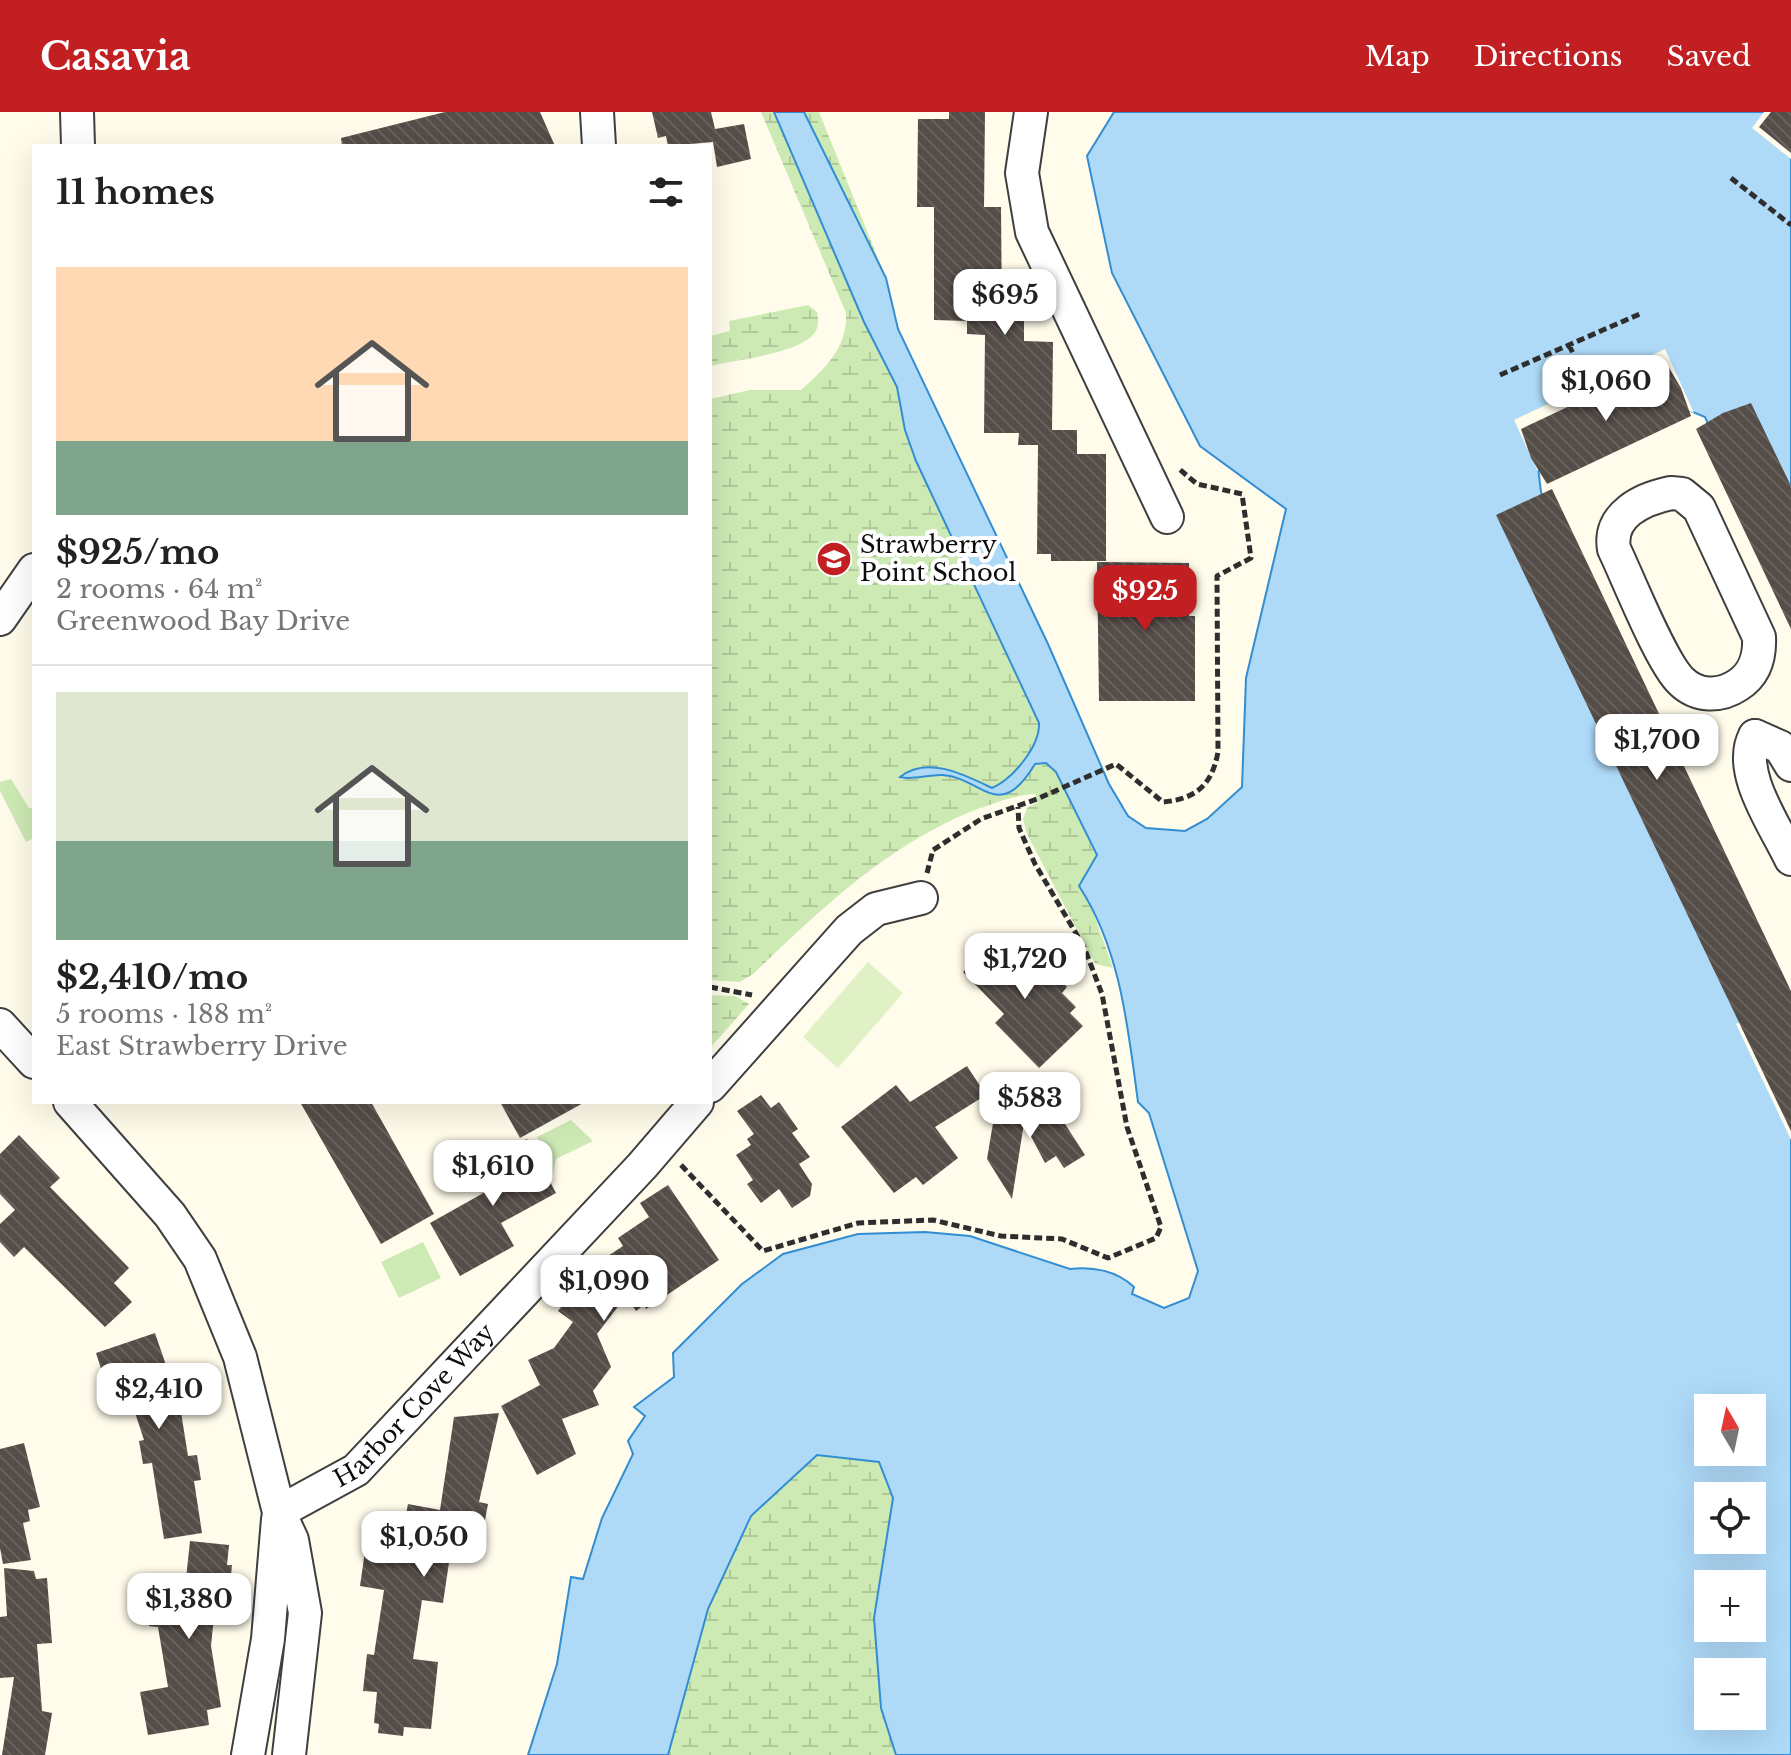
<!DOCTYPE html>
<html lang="en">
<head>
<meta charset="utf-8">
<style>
	:root { --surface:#fff; --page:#f2f2f2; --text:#222; --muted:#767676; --line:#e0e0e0; --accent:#c11f22 }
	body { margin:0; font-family:"Libre Baskerville",serif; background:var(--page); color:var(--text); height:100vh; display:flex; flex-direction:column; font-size:30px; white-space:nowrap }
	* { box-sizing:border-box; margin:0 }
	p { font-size:26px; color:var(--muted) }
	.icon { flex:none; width:44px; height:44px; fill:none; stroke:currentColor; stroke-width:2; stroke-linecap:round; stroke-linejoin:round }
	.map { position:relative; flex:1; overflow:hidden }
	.side { position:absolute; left:32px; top:32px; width:680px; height:960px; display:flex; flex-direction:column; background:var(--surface); border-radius:0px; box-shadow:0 8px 32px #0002 }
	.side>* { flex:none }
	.needle { width:52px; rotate:351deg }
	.fabs { position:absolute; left:1694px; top:1282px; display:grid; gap:16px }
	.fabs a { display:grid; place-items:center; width:72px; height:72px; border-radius:0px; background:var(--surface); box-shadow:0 8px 32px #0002; font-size:40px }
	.price { position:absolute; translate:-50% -68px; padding:0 18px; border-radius:16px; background:#fff; color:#222; font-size:26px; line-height:52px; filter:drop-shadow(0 2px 4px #0008) }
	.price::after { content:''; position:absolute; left:50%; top:48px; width:24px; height:18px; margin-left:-12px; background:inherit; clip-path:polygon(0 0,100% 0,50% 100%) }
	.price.selected { background:var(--accent); color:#fff }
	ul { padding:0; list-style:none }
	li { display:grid; align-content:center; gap:16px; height:424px; padding:0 24px }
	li+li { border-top:2px solid var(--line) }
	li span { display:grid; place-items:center; height:248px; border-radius:0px; color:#555 }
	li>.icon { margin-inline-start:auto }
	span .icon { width:144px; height:144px; fill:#fffc; stroke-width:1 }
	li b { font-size:34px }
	h2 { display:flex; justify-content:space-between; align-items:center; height:96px; padding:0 24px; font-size:34px }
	header { display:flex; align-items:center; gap:48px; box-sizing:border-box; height:112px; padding:0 40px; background:var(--accent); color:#fff }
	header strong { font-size:38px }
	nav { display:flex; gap:44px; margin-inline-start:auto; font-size:28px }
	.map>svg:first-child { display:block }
	.wetland { fill:url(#wetland-marsh) }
	.park { fill:#ceeab4 }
	.pitch { fill:#e1f1c6 }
	.water { fill:#aedaf8; stroke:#328dd2; stroke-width:2; fill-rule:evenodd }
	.pier { fill:#fffceb }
	.building { fill:url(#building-back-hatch) }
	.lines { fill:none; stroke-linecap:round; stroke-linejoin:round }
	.minor-casing { stroke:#3f3f3f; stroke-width:36 }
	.path { stroke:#2e2e2e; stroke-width:5; stroke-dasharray:8 4; stroke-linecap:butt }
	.minor { stroke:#fff; stroke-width:32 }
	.labels { text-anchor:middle; stroke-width:8; stroke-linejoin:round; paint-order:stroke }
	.poi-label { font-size:24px; fill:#0c0c0c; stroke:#fff; text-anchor:start }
	.street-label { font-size:24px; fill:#0c0c0c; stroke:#fff }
</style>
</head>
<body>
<header>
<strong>Casavia</strong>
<nav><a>Map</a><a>Directions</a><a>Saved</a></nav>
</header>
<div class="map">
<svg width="1791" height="1643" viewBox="0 0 1791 1643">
	<defs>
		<pattern id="wetland-marsh" width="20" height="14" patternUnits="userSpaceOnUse" patternTransform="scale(2)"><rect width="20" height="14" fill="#ceeab4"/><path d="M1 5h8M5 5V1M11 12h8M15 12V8" fill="none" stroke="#b0c89a"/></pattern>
		<pattern id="building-back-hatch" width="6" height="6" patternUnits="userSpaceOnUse" patternTransform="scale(2)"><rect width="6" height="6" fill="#554d48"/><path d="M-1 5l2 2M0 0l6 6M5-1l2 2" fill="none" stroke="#68625e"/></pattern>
	</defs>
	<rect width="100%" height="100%" fill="#fffceb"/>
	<path class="wetland" d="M 761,0 L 774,0 L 864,210 L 897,275 L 905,318 L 916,349 L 1039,611 C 1041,634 1013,667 992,676 L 941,656 L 901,662 L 902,668 C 920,664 938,659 956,665 C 972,670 980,681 998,683 L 1035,653 L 1046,651 L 1056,660 L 1096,744 L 1079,774 L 1090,791 L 1113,856 L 1095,852 L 1027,722 L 1023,707 L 1027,696 L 1038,690 L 1035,682 C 1013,683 996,691 975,698 C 887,733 820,798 753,862 L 740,870 L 710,868 L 710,287 L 750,278 L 801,278 C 825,257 848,235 846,201 Z
		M 804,0 L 819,0 L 886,166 Z
		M 808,193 L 817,200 C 819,209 819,217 812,224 C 793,242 736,248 710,254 L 710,224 L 730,219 L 729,209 Z
		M 710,883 L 735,884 L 749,892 L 710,936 Z
		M 817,1343 L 880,1350 L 893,1387 L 878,1476 L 1027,1643 L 668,1643 L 708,1497 L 751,1404 Z"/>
	<path class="park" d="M 11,667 L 29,696 L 34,696 L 34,726 L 26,730 L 0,679 L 0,670 Z
		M 571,1008 L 593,1029 L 556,1047 L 551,1070 L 531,1035 L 539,1030 L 537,1025 Z
		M 423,1130 L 441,1166 L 399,1186 L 381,1150 Z"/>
	<path class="pitch" d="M 868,850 L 903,881 L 838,956 L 803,925 Z"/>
	<path class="water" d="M 774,0 L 804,0 L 886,166 L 898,217 L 1048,532 L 1109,672 L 1128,704 L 1146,716 L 1185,719 L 1207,707 L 1242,675 L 1246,566 L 1286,397 L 1200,334 L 1112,161 L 1087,44 L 1114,0 L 1791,0 L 1791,502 L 1705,305 L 1674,292 L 1538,355 L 1541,380 L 1615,573 L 1791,952 L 1791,1643 L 896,1643 L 881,1596 L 874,1506 L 893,1386 L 879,1350 L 817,1343 L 751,1404 L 708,1497 L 668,1643 L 528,1643 L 557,1552 L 571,1465 L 583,1467 L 602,1406 L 633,1342 L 628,1329 L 645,1304 L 634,1295 L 674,1265 L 673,1241 L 742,1172 L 783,1142 L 858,1122 L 925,1120 L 970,1124 L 1070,1157 C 1093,1154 1117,1159 1134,1175 L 1132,1182 L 1164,1196 L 1189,1186 L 1198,1159 L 1149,1001 L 1138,990 C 1128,917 1121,838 1079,774 L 1097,743 L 1056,660 L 1046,651 L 1035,652 C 999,712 982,666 943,663 C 929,662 911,669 900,665 C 927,643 965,663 992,676 C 1013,667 1040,634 1039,611 L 916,349 L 905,318 L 897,275 L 864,210 ZM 1708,1296 L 1752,1296 L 1752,1340 L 1708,1340 ZM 1708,1384 L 1752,1384 L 1752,1428 L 1708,1428 ZM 1708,1472 L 1752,1472 L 1752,1516 L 1708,1516 ZM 1708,1560 L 1752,1560 L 1752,1604 L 1708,1604 Z"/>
	<path class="pier" d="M 1764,0 L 1791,0 L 1791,47 L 1752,16 Z
		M 1665,237 L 1694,301 L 1674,292 L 1538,354 L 1538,360 L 1514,308 Z
		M 1764,899 L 1791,952 L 1791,1028 L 1736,912 Z"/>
	<path class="building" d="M 445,0 L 540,0 L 555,34 L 342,34 L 341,26 Z
		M 652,0 L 711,0 L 715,17 L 744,12 L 751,47 L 717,55 L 713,30 L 668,34 L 666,24 L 658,26 Z
		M 949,0 L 985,0 L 984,95 L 1001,95 L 1002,206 L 1024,206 L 1024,229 L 1053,230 L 1052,318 L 1077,318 L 1077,342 L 1106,342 L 1106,449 L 1051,449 L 1051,442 L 1037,442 L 1038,333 L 1018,333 L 1019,321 L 984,321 L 985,223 L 967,222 L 967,209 L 934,208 L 934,95 L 917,95 L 918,7 L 949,7 Z
		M 1771,0 L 1791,0 L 1791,41 L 1759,15 Z
		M 1665,249 L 1681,276 L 1691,304 L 1547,372 L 1531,346 L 1521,317 Z
		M 1751,291 L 1791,374 L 1791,517 L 1696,317 L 1723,301 Z
		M 1552,377 L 1791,879 L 1791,1019 L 1496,403 Z
		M 1097,450 L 1189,451 L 1189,504 L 1195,504 L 1195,589 L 1099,589 Z
		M 1001,823 L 1042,864 L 1050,857 L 1067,875 L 1062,881 L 1076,895 L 1070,901 L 1083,914 L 1039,956 L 995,911 L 1004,902 L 963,860 Z
		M 967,954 L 986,983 L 935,1015 L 958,1046 L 923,1073 L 916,1065 L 894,1081 L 841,1015 L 896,973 L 910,990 Z
		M 1040,982 L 1050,999 L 1056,998 L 1085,1043 L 1064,1056 L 1056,1044 L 1045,1051 L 1024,1011 L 1012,1087 L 987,1047 L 993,1011 Z
		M 761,983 L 771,996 L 779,990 L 798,1017 L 792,1021 L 810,1045 L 799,1052 L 812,1072 L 810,1084 L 792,1096 L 779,1077 L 761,1091 L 747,1072 L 753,1068 L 736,1043 L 751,1033 L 747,1027 L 754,1022 L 737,999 Z
		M 300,990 L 371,990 L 434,1102 L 381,1132 Z
		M 500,990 L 585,990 L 520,1026 Z
		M 19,1023 L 60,1066 L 50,1075 L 129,1156 L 114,1171 L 132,1190 L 105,1215 L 24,1135 L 14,1145 L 0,1130 L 0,1112 L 15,1098 L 0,1082 L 0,1042 Z
		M 527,1027 L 556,1081 L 501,1111 L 514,1134 L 460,1164 L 430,1111 L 487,1079 L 474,1056 Z
		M 668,1073 L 719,1148 L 646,1197 L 644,1193 L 636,1199 L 626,1184 L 597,1222 L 611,1255 L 593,1279 L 599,1293 L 562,1307 L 576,1342 L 537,1363 L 501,1294 L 540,1273 L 528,1248 L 554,1236 L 573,1210 L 558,1199 L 581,1170 L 575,1166 L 623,1134 L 618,1126 L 649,1105 L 640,1091 Z
		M 155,1221 L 180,1294 L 188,1344 L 197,1343 L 201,1368 L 194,1369 L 202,1421 L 164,1427 L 152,1351 L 143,1352 L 139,1329 L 144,1328 L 121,1258 L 103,1263 L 96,1241 Z
		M 499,1301 L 479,1390 L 488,1392 L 480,1435 L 452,1430 L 443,1491 L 422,1488 L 413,1547 L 438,1550 L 431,1617 L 404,1615 L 403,1624 L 378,1621 L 379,1612 L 374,1611 L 377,1580 L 363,1579 L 367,1542 L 374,1543 L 384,1478 L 360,1474 L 365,1439 L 398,1444 L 408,1392 L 440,1398 L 454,1305 Z
		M 24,1331 L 40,1395 L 28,1398 L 30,1409 L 23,1411 L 31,1448 L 3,1452 L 0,1436 L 0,1337 Z
		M 190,1429 L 229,1433 L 227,1453 L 232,1453 L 227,1505 L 214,1504 L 211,1534 L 221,1595 L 207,1598 L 209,1613 L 148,1623 L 140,1580 L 168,1575 L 158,1515 L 149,1514 L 153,1472 L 185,1476 Z
		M 4,1456 L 34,1459 L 36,1467 L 47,1466 L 52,1531 L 37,1532 L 42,1599 L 52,1601 L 45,1643 L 2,1643 L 14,1565 L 0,1566 L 0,1505 L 7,1504 Z"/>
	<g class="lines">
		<defs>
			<g id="minor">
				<path d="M 77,0 L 78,34"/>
				<path d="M 597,0 L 599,34"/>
				<path d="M 1031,0 L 1022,61 L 1032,120 L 1167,405"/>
				<path d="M 1671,381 L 1682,382 L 1699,396 L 1759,525 C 1760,545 1755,562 1738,573 C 1720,585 1697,585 1681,569 C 1661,550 1628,466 1614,437 C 1608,403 1642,387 1671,381 Z"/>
				<path d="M 0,507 L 34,458"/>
				<path d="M 1755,624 C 1736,659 1775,713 1791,747"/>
				<path d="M 1755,624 L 1780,635 L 1791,653"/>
				<path d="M 0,913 L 34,950"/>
				<path d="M 710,974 L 849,818 L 876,797 L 921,786"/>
				<path d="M 70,990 L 170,1103 L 200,1147 L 240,1245 L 279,1400 L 292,1428 L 305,1501 L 289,1643"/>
				<path id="s1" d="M 279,1400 L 356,1358 L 642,1054 L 697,990"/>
				<path d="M 248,1643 L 268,1527 L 278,1407"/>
			</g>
		</defs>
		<use href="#minor" class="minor-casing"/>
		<path class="path" d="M 1731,66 L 1791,113
			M 1569,233 L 1588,273
			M 1500,263 L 1642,201
			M 927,761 L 933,738 L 981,707 L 1037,687 L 1116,652 L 1163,690 C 1196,687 1212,673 1218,640 L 1217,464 L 1251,446 L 1242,382 L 1197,372 L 1178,356
			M 710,875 L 752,883
			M 681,1053 L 763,1139 L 858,1111 L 933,1108 L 1001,1124 L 1062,1127 L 1108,1146 L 1156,1126 L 1161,1115 L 1127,1015 L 1102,882 L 1084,835 L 1035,752 L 1019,716 L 1018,695"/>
		<use href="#minor" class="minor"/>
	</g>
	<defs>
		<symbol id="school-disc" viewBox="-11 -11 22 22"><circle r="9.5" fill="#c11f22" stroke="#fff"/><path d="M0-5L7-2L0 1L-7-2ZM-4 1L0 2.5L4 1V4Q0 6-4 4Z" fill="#fff"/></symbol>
	</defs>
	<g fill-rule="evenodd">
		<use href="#school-disc" x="814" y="427" width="40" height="40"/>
	</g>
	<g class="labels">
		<g class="poi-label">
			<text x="860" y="441">Strawberry<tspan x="860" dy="28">Point School</tspan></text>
		</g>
		<g class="street-label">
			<text dy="8" stroke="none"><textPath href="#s1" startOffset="174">Harbor Cove Way</textPath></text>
		</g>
	</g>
</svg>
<div class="fabs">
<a><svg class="needle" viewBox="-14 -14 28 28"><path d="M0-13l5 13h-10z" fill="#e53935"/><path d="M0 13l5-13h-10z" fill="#767676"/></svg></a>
<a><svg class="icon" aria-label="locate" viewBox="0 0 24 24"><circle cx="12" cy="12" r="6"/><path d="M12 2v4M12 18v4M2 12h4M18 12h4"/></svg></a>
<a>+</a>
<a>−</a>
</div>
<b class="price" style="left:1005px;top:225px">$695</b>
<b class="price" style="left:1606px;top:311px">$1,060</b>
<b class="price selected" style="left:1145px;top:521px">$925</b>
<b class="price" style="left:1657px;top:670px">$1,700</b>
<b class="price" style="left:1025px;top:889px">$1,720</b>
<b class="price" style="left:1030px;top:1028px">$583</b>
<b class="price" style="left:493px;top:1096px">$1,610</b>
<b class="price" style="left:604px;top:1211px">$1,090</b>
<b class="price" style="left:159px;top:1319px">$2,410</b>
<b class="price" style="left:424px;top:1467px">$1,050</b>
<b class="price" style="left:189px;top:1529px">$1,380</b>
<section class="side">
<h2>11 homes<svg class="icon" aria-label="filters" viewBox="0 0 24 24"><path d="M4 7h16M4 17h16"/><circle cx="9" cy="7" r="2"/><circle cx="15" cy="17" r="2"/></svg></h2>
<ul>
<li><span style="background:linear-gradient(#ffd9b3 70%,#7fa58c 0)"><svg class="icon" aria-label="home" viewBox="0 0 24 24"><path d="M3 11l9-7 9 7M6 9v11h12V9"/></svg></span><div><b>$925/mo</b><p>2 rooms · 64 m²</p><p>Greenwood Bay Drive</p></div></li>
<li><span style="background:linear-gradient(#dfe7d0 60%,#7fa58c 0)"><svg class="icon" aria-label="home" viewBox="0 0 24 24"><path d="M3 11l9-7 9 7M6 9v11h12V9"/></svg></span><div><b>$2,410/mo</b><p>5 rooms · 188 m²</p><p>East Strawberry Drive</p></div></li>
</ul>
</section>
</div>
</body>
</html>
